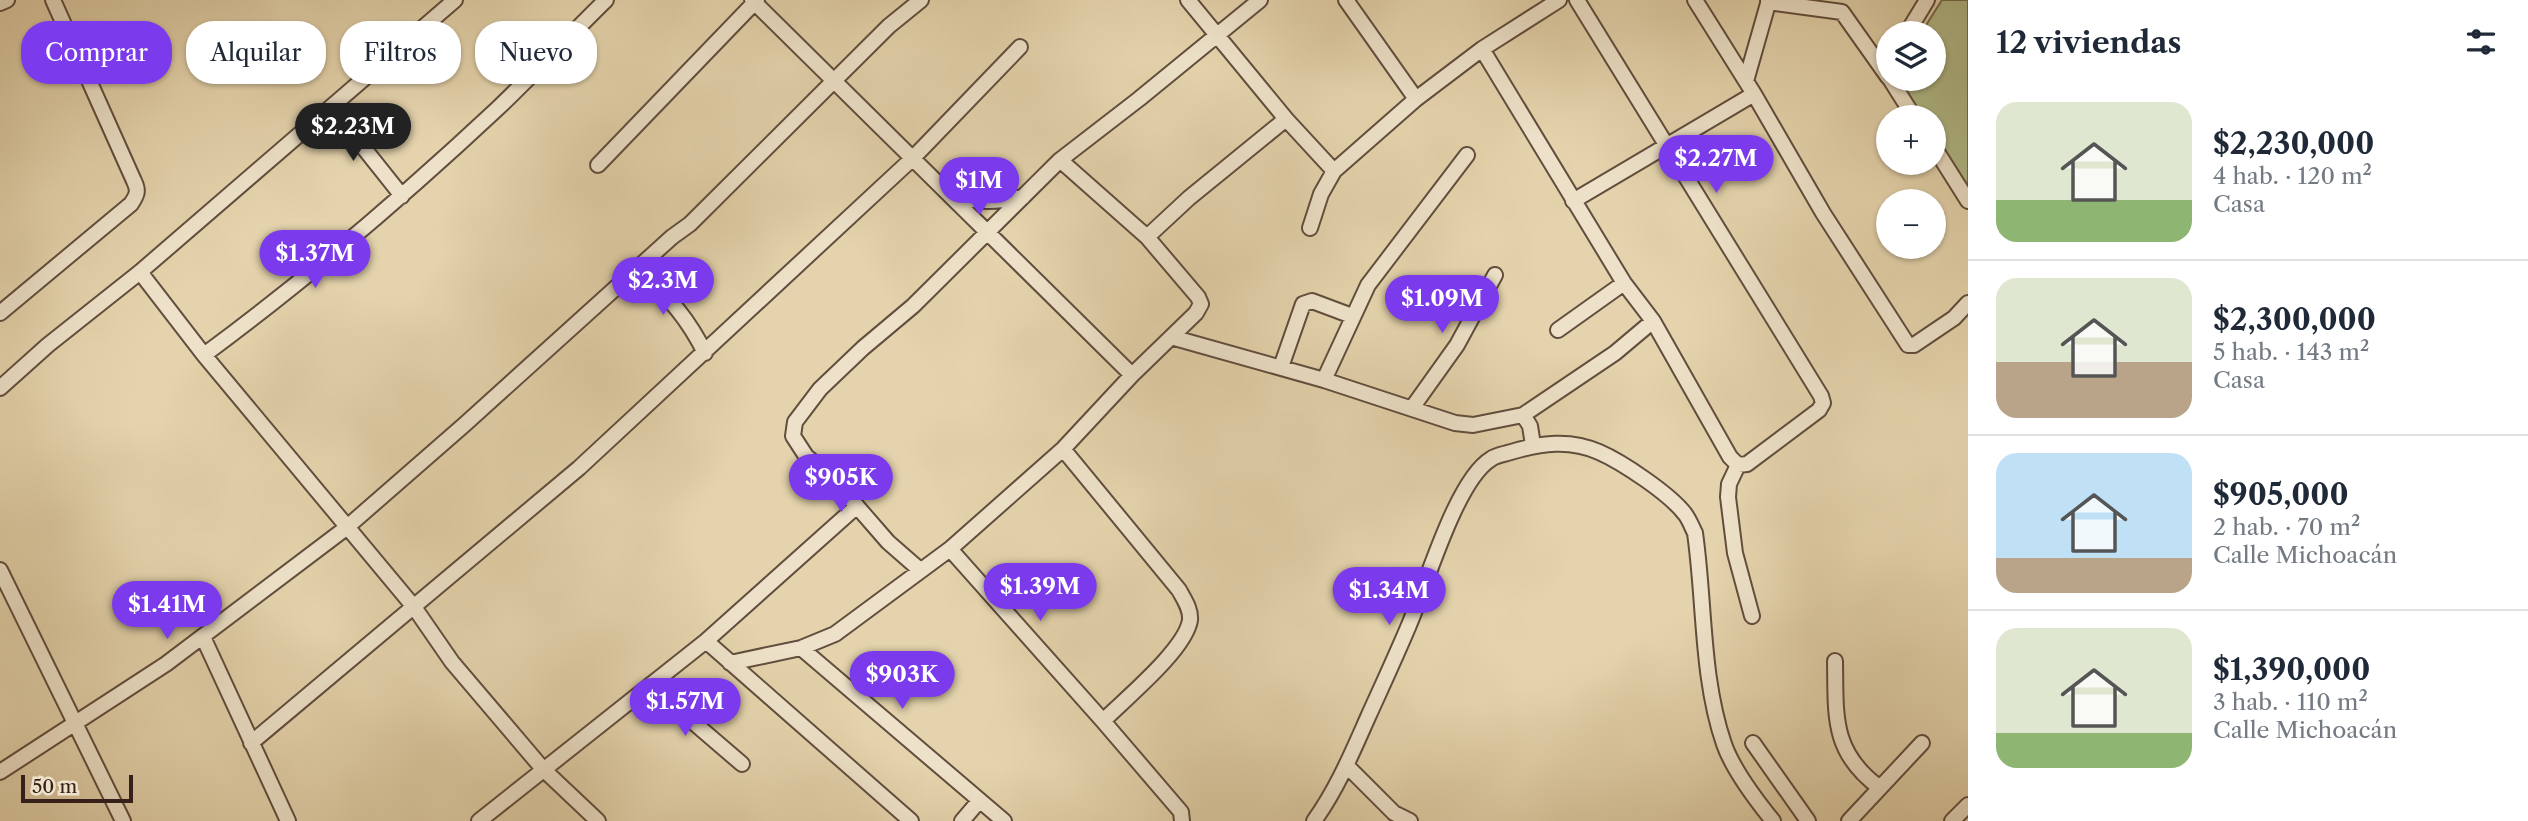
<!DOCTYPE html>
<html lang="es">
<head>
<meta charset="utf-8">
<style>
	:root { --surface:#fff; --page:#f6f6f7; --text:#1f2937; --muted:#747a83; --line:#e0e1e3; --accent:#7c3aed }
	body { margin:0; font-family:"Libre Caslon Text",serif; background:var(--page); color:var(--text); height:100vh; display:flex; flex-direction:column; font-size:26px; white-space:nowrap }
	* { box-sizing:border-box; margin:0 }
	p { font-size:23px; color:var(--muted) }
	.icon { flex:none; width:38px; height:38px; fill:none; stroke:currentColor; stroke-width:2; stroke-linecap:round; stroke-linejoin:round }
	.map { position:relative; flex:1; overflow:hidden }
	.drawer { display:flex; flex-direction:column; background:var(--surface); width:560px }
	.drawer>* { flex:none }
	.guide { position:absolute; left:21px; top:21px; width:665px; height:63px; display:flex; gap:14px }
	.controls { position:absolute; left:1876px; top:21px; display:grid; gap:14px }
	.controls a { display:grid; place-items:center; width:70px; height:70px; border-radius:50%; background:var(--surface); box-shadow:0 2px 5px #0004; font-size:35px }
	.scale { position:absolute; left:21px; bottom:18px; width:112px; box-sizing:border-box; padding-left:7px; border:4px solid #362019; border-top:0; font-size:19px; line-height:24px; white-space:nowrap; color:#362019; -webkit-text-stroke:5px #ede2c9; paint-order:stroke }
	.price { position:absolute; translate:-50% -60px; padding:0 16px; border-radius:24px; background:var(--accent); color:#fff; font-size:23px; line-height:46px; filter:drop-shadow(0 2px 4px #0008) }
	.price::after { content:''; position:absolute; left:50%; top:42px; width:21px; height:16px; margin-left:-10px; background:inherit; clip-path:polygon(0 0,100% 0,50% 100%) }
	.price.on { background:#222; color:#fff }
	ul { padding:0; list-style:none }
	li { display:flex; align-items:center; gap:21px; height:175px; padding:0 28px }
	li+li { border-top:2px solid var(--line) }
	li span { display:grid; place-items:center; flex:none; width:196px; height:140px; border-radius:21px; color:#555 }
	li>.icon { margin-inline-start:auto }
	span .icon { width:84px; height:84px; fill:#fffc; stroke-width:1 }
	li b { font-size:30px }
	h2 { display:flex; justify-content:space-between; align-items:center; height:84px; padding:0 28px; font-size:30px }
	.chip { padding:0 24px; border-radius:28px; background:var(--surface); box-shadow:0 2px 5px #0004; font-size:24px; line-height:63px }
	.chip.on { background:var(--accent); color:#fff }
	main { display:flex; flex:1; min-height:0 }
	.map>svg:first-child { display:block }
	.green { fill:#b2bc8a; stroke:#746e52; stroke-width:2 }
	.lines { fill:none; stroke-linecap:round; stroke-linejoin:round }
	.minor-casing { stroke:#624d3e; stroke-width:18 }
	.minor { stroke:#ede2c9; stroke-width:14 }
</style>
</head>
<body>
<main>
<div class="map">
<svg width="1968" height="821" viewBox="0 0 1968 821">
	<rect width="100%" height="100%" fill="#e4d3ac"/>
	<filter id="stains"><feTurbulence type="fractalNoise" baseFrequency=".00286" numOctaves="4"/><feColorMatrix values="0 0 0 0 .2 0 0 0 0 .09 0 0 0 0 .02 0 0 0 .5 -.17"/></filter>
	<radialGradient id="worn" r=".72"><stop offset=".6" stop-color="#630" stop-opacity="0"/><stop offset="1" stop-color="#630" stop-opacity=".3"/></radialGradient>
	<path class="green" d="M 1942,0 L 1968,0 L 1968,199 L 1934,148 L 1934,117 L 1914,117 L 1891,79 L 1934,79 L 1934,33 L 1921,33 Z"/>
	<g class="lines">
		<defs>
			<path id="minor" d="M 752,0 L 1132,375
				M 1188,0 L 1286,119 L 1334,171 L 1416,99 L 1482,49 L 1559,0
				M 1346,0 L 1416,99
				M 1695,0 L 1754,94 L 1823,213 L 1908,345 L 1914,345 L 1954,318 L 1968,303
				M 1768,2 L 1842,12 L 1888,77
				M 0,3 L 7,0
				M 1907,33 L 1927,0
				M 1482,49 L 1624,283 L 1653,321 L 1730,457 L 1738,465 L 1747,464 L 1819,410 L 1823,403 L 1821,396 L 1577,0
				M 1890,79 L 1914,117
				M 1746,81 L 1769,0
				M 332,108 L 402,196
				M 1934,147 L 1968,201
				M 598,165 L 757,0
				M 953,196 C 978,203 998,202 1023,197
				M 1573,201 L 1754,94
				M 1310,228 L 1321,194 L 1334,171
				M 1147,237 L 1189,198 L 1286,119
				M 639,268 C 668,298 686,315 705,353
				M 140,272 L 204,355 L 414,607 L 452,662 L 543,769 L 598,821
				M 0,313 L 131,204 C 137,195 139,191 134,181 L 53,0
				M 1558,330 L 1624,283
				M 1171,337 L 1324,380 L 1455,423 L 1473,425 L 1523,415 L 1615,353 L 1653,321
				M 204,355 C 307,279 404,196 497,109 C 534,74 569,36 606,0
				M 1281,367 L 1303,304 L 1312,301 L 1352,316
				M 1324,380 L 1368,285 L 1467,155
				M 0,388 L 48,345 L 140,272 L 455,0
				M 1412,408 L 1457,345 L 1495,275
				M 1523,415 L 1530,426 L 1533,445
				M 1063,449 L 1179,590 C 1184,599 1191,609 1190,620 C 1186,649 1125,699 1103,721
				M 1738,465 L 1729,484 L 1728,497 L 1735,553 L 1752,616
				M 950,549 L 1103,721 L 1181,812 L 1182,821
				M 0,570 L 123,821
				M 920,570 L 888,542 L 835,481 L 806,456 L 793,436 L 795,422 L 820,389 L 863,348 L 913,306 L 1060,160 L 1139,99 L 1260,0
				M 203,637 L 288,821
				M 706,641 L 911,821
				M 801,648 L 1004,821
				M 1835,661 C 1836,716 1831,752 1880,788
				M 730,663 L 801,648 L 835,634 L 950,549 L 1063,449 L 1132,375 L 1196,313 L 1201,304 L 1198,297 L 1147,237 L 1060,160
				M 650,685 L 742,764
				M 251,743 L 579,468 L 913,158 L 1020,47
				M 1753,743 L 1808,821
				M 1347,766 L 1394,813 L 1410,821
				M 0,772 L 166,664 L 346,528 L 464,425 L 672,237 L 690,224 L 889,26 L 921,0
				M 479,821 L 706,641 L 857,506
				M 962,821 L 979,801
				M 1314,821 C 1337,789 1352,753 1368,717 C 1382,686 1396,656 1409,625 C 1426,586 1456,480 1491,459 C 1496,455 1505,454 1511,452 C 1541,443 1570,439 1599,452 C 1622,462 1670,494 1685,514 C 1689,519 1692,527 1695,533 C 1705,603 1701,677 1724,744 C 1733,770 1756,800 1773,821
				M 1849,821 L 1922,743
				M 1952,821 L 1968,805"/>
		</defs>
		<use href="#minor" class="minor-casing"/>
		<use href="#minor" class="minor"/>
	</g>
	<rect width="100%" height="100%" filter="url(#stains)"/>
	<rect width="100%" height="100%" fill="url(#worn)"/>
</svg>
<div class="controls">
<a><svg class="icon" aria-label="layers" viewBox="0 0 24 24"><path d="M12 4l9 5-9 5-9-5zM3 14l9 5 9-5"/></svg></a>
<a>+</a>
<a>−</a>
</div>
<div class="scale">50 m</div>
<b class="price on" style="left:353px;top:163px">$2.23M</b>
<b class="price" style="left:1716px;top:195px">$2.27M</b>
<b class="price" style="left:979px;top:217px">$1M</b>
<b class="price" style="left:315px;top:290px">$1.37M</b>
<b class="price" style="left:663px;top:317px">$2.3M</b>
<b class="price" style="left:1442px;top:335px">$1.09M</b>
<b class="price" style="left:841px;top:514px">$905K</b>
<b class="price" style="left:1040px;top:623px">$1.39M</b>
<b class="price" style="left:1389px;top:627px">$1.34M</b>
<b class="price" style="left:167px;top:641px">$1.41M</b>
<b class="price" style="left:902px;top:711px">$903K</b>
<b class="price" style="left:685px;top:738px">$1.57M</b>
<div class="guide">
<a class="chip on">Comprar</a>
<a class="chip">Alquilar</a>
<a class="chip">Filtros</a>
<a class="chip">Nuevo</a>
</div>
</div>
<section class="drawer">
<h2>12 viviendas<svg class="icon" aria-label="filters" viewBox="0 0 24 24"><path d="M4 7h16M4 17h16"/><circle cx="9" cy="7" r="2"/><circle cx="15" cy="17" r="2"/></svg></h2>
<ul>
<li><span style="background:linear-gradient(#dfe7d0 70%,#8fb573 0)"><svg class="icon" aria-label="home" viewBox="0 0 24 24"><path d="M3 11l9-7 9 7M6 9v11h12V9"/></svg></span><div><b>$2,230,000</b><p>4 hab. · 120 m²</p><p>Casa</p></div></li>
<li><span style="background:linear-gradient(#dfe7d0 60%,#b9a48a 0)"><svg class="icon" aria-label="home" viewBox="0 0 24 24"><path d="M3 11l9-7 9 7M6 9v11h12V9"/></svg></span><div><b>$2,300,000</b><p>5 hab. · 143 m²</p><p>Casa</p></div></li>
<li><span style="background:linear-gradient(#bfe0f5 75%,#b9a48a 0)"><svg class="icon" aria-label="home" viewBox="0 0 24 24"><path d="M3 11l9-7 9 7M6 9v11h12V9"/></svg></span><div><b>$905,000</b><p>2 hab. · 70 m²</p><p>Calle Michoacán</p></div></li>
<li><span style="background:linear-gradient(#dfe7d0 75%,#8fb573 0)"><svg class="icon" aria-label="home" viewBox="0 0 24 24"><path d="M3 11l9-7 9 7M6 9v11h12V9"/></svg></span><div><b>$1,390,000</b><p>3 hab. · 110 m²</p><p>Calle Michoacán</p></div></li>
</ul>
</section>
</main>
</body>
</html>
